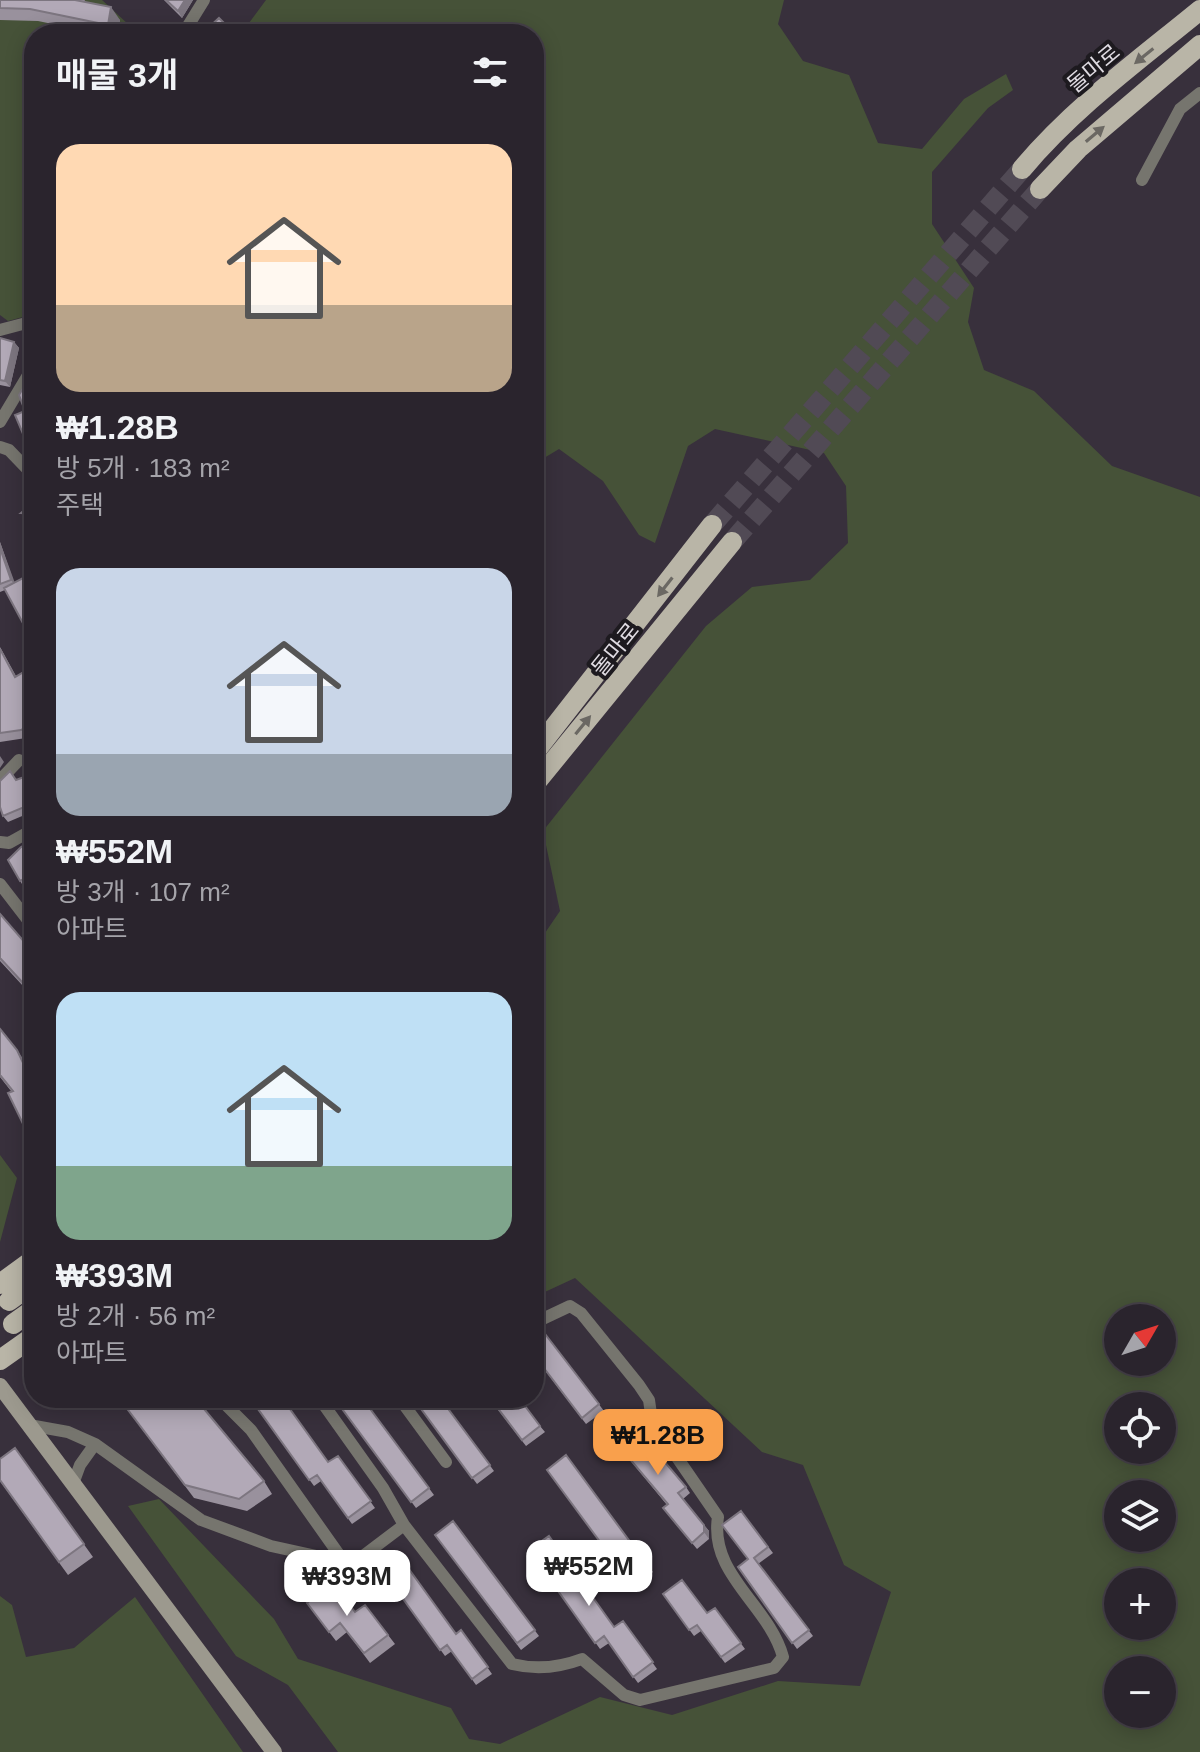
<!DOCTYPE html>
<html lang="ko">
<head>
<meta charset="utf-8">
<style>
	:root { --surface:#2a242d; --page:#322c35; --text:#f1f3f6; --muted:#a5a4aa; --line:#464149; --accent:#f9a04c }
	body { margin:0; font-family:Arial,"Noto Sans KR",sans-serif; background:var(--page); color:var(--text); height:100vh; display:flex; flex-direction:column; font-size:30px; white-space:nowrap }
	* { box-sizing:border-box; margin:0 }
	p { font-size:26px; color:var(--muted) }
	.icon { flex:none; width:44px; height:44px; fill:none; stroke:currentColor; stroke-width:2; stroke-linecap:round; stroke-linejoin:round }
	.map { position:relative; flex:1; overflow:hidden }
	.drawer { position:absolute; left:24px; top:24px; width:520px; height:1384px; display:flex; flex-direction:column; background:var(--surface); border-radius:32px; box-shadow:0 4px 20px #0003,0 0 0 2px var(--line) }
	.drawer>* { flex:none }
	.needle { width:52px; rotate:51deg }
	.fabs { position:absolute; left:1104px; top:1304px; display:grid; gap:16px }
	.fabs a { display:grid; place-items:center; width:72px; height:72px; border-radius:50%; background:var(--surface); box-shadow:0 4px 20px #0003,0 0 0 2px var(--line); font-size:40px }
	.price { position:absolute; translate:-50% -68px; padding:0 18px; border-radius:16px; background:#fff; color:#222; font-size:26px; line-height:52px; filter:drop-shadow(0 2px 4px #0008) }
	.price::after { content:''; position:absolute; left:50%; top:48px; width:24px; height:18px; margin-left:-12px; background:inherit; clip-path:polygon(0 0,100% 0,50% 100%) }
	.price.on { background:var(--accent); color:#111 }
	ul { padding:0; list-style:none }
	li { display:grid; align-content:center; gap:16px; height:424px; padding:0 32px }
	li span { display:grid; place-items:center; height:248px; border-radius:24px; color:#555 }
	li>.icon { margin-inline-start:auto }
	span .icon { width:144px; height:144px; fill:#fffc; stroke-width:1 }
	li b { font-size:34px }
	h2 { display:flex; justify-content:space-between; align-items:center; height:96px; padding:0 32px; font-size:34px }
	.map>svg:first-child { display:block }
	.green { fill:#465238; fill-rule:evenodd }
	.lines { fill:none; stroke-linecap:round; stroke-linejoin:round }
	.primary-tunnel { stroke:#514a55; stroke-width:20; stroke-dasharray:20 10; stroke-linecap:butt }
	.street { stroke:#76756e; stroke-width:12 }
	.secondary { stroke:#9c998e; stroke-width:16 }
	.primary { stroke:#b9b5a7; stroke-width:20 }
	.wall { fill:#99919d }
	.shaded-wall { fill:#7d7680 }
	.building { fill:#b2a9b7; stroke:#7d7680; stroke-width:2 }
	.oneway { fill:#6b6863 }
	.labels { text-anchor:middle; stroke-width:8; stroke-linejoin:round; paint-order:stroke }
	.street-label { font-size:22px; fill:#dfdbe2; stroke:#1d1a1f }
</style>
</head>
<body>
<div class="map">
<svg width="1200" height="1752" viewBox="0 0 1200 1752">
	<rect width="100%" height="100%" fill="#38303c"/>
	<path class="green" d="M 0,0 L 102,0 L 129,25 L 126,34 L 34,34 L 34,314 L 8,321 L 0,315 Z
		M 266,0 L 784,0 L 778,24 L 803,61 L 849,75 L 878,143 L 922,149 L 964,99 L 1006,74 L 1013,90 L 988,108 L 932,172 L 932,224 L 974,288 L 968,322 L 984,370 L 1034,391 L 1112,466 L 1200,497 L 1200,1752 L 338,1752 L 288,1685 L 236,1656 L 128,1506 L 159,1499 L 274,1619 L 298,1659 L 451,1708 L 469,1739 L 500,1744 L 600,1697 L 672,1715 L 778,1681 L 860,1686 L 891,1592 L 844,1565 L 803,1465 L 762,1452 L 575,1278 L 534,1297 L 534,949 L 560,911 L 543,831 L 706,626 L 752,587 L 810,580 L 848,543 L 846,486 L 824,453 L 715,429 L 688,446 L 655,543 L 639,535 L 603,481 L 559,449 L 534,464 L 534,34 L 264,34 L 249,23 ZM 1118,1318 L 1162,1318 L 1162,1362 L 1118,1362 ZM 1118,1406 L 1162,1406 L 1162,1450 L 1118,1450 ZM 1118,1494 L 1162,1494 L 1162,1538 L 1118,1538 ZM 1118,1582 L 1162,1582 L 1162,1626 L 1118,1626 ZM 1118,1670 L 1162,1670 L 1162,1714 L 1118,1714 Z
		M 0,1155 L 17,1178 L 0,1242 Z
		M 0,1596 L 12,1605 L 26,1657 L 74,1648 L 135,1597 L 243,1752 L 0,1752 Z"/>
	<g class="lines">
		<path class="primary-tunnel" d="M 712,525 L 1022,169
			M 732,542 L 1040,189"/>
		<path class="street" d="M 183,34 L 204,0
			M 1142,180 L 1180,109 L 1200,93
			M 0,330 L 34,321
			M 0,422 L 34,365
			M 0,447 L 9,450 L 34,476
			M 0,780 L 19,760
			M 0,842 L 9,843 L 34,829
			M 0,884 L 34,928
			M 219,1398 L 251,1430 L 340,1556
			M 319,1398 L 383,1488 L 404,1525 L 512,1664 C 536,1670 558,1668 582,1659 L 624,1695 L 640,1700 L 774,1668 L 783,1657 C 769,1605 709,1575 718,1517 L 652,1421 L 649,1400 L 639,1385 L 581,1313 L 570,1306 L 534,1323
			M 399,1398 L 446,1462
			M 29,1425 L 68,1432 L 95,1444 L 201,1520 L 271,1546 L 321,1557 L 363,1556 L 404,1525
			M 73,1484 L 80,1465 L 95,1444"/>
		<path class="secondary" d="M 0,1386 L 274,1752"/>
		<path class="primary" d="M 1022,169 C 1073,108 1139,60 1200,10
			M 1040,189 L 1078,149 L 1200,45
			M 534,753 L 712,525
			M 534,785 L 732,542
			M 0,1284 L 34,1259
			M 9,1301 L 34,1283
			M 13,1324 L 34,1309
			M 0,1360 L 34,1336"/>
	</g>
	<path class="wall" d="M 0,0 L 85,0 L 84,2 L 120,20 L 117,34 L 101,34 L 38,21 L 0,20 Z
		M 164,0 L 193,0 L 182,18 Z
		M 0,338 L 14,342 L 19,348 L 10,387 L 0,385 Z
		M 34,378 L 34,445 L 30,446 L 26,441 L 25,411 Z
		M 34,502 L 34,540 L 30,534 L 30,521 L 26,520 L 21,513 Z
		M 0,542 L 14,583 L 28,584 L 34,595 L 34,628 L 29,631 L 5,590 L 0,592 Z
		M 0,647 L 16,676 L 34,666 L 34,733 L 26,738 L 0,742 Z
		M 16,780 L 28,783 L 34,797 L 34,811 L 8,822 L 3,816 Z
		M 34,840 L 34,886 L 26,890 L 20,881 Z
		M 0,914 L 34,953 L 34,998 L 0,961 Z
		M 0,1029 L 28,1066 L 34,1078 L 34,1142 L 26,1130 L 11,1091 L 0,1077 Z
		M 542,1330 L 604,1411 L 586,1424 L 534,1356 Z
		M 119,1398 L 264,1481 L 272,1494 L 247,1511 L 194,1498 Z
		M 250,1398 L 328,1462 L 338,1456 L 375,1508 L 352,1524 L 321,1481 L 314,1486 Z
		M 334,1398 L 362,1398 L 434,1495 L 416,1508 Z
		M 413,1398 L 440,1398 L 494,1471 L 477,1484 Z
		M 489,1398 L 540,1426 L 545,1432 L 526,1446 Z
		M 607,1432 L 686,1487 L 690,1493 L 683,1499 L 709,1531 L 709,1539 L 697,1549 L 663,1508 L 667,1505 Z
		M 15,1448 L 93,1557 L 68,1575 L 0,1481 Z
		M 566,1455 L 653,1572 L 634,1587 L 547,1470 Z
		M 741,1511 L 773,1553 L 758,1564 L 813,1636 L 797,1649 L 738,1567 L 748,1560 Z
		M 453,1521 L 539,1636 L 521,1650 L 435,1535 Z
		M 529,1550 L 614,1627 L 623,1621 L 657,1669 L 638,1683 L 609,1643 L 600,1649 Z
		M 388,1578 L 456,1634 L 461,1630 L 492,1674 L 476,1685 L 452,1651 L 445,1656 Z
		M 663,1594 L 707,1613 L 715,1608 L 745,1649 L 725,1663 L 701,1631 L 694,1636 Z
		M 307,1603 L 355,1612 L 365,1605 L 395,1644 L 370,1663 L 347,1632 L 336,1641 Z"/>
	<path class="shaded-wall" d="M 185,0 L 193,0 L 182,18 L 178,11 Z
		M 111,7 L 120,20 L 117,34 L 114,34 L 108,25 Z
		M 14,342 L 19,348 L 10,387 L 5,381 Z
		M 0,542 L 16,586 L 11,580 L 0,548 Z
		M 0,756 L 4,762 L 0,768 Z
		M 24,777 L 28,783 L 34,797 L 34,802 Z
		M 17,1050 L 28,1066 L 34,1078 L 34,1086 Z
		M 704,1525 L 709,1531 L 709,1539 L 704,1532 Z"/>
	<path class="building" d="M 0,0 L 75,0 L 111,7 L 108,25 L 30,9 L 0,8 Z
		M 166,0 L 185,0 L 178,11 Z
		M 219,18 L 235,34 L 212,34 L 207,29 Z
		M 0,338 L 14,342 L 5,381 L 0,380 Z
		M 34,378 L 34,437 L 26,441 L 15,415 L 25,411 L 19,395 L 28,380 Z
		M 34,502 L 34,539 L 30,534 L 31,513 L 21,513 Z
		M 0,548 L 11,580 L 0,584 Z
		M 23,578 L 34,597 L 34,619 L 24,625 L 4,588 Z
		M 0,649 L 15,677 L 34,666 L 34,722 L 21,730 L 0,733 Z
		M 10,771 L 16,780 L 24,777 L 34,803 L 3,816 L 0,807 L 0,781 Z
		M 34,840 L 34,884 L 30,876 L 20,881 L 8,860 L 21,847 Z
		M 0,914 L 34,953 L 34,995 L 0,958 Z
		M 0,1029 L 17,1050 L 34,1086 L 34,1129 L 33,1127 L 26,1130 L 8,1093 L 13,1091 L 0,1075 Z
		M 542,1330 L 599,1404 L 582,1418 L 534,1355 L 534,1336 Z
		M 119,1398 L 195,1398 L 264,1481 L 239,1499 L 185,1485 Z
		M 250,1398 L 282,1398 L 328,1462 L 338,1456 L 371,1501 L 348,1518 L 317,1475 L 309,1480 Z
		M 334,1398 L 362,1398 L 429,1488 L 411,1502 Z
		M 413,1398 L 440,1398 L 490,1465 L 472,1478 Z
		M 490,1398 L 519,1398 L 540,1426 L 522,1440 Z
		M 626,1416 L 686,1487 L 678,1493 L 704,1525 L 704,1532 L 692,1543 L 663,1508 L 668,1504 L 607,1432 Z
		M 15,1448 L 84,1544 L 59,1562 L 0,1480 L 0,1459 Z
		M 566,1455 L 648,1566 L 629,1581 L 547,1470 Z
		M 741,1511 L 768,1547 L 754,1558 L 809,1630 L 792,1643 L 738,1567 L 748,1559 L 722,1525 Z
		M 453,1521 L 535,1630 L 517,1643 L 435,1535 Z
		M 549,1536 L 614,1627 L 623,1621 L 653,1662 L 633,1677 L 604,1636 L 595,1643 L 529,1550 Z
		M 406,1565 L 456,1634 L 461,1630 L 488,1667 L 472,1679 L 447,1645 L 440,1650 L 388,1578 Z
		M 682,1580 L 707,1613 L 715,1608 L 741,1643 L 721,1657 L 697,1625 L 689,1630 L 663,1594 Z
		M 333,1583 L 355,1612 L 365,1605 L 388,1635 L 364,1653 L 340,1623 L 329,1632 L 307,1603 Z"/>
	<defs><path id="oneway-solid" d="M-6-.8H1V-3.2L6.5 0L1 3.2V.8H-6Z" transform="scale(2)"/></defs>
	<g class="oneway">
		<use href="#oneway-solid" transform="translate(1144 56) rotate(141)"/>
		<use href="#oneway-solid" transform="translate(1095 134) rotate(-40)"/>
		<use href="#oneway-solid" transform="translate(665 587) rotate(128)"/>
		<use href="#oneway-solid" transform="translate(583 725) rotate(-51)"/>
	</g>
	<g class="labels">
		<g class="street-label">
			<text transform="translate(1093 68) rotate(-40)" y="8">돌마로</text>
			<text transform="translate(615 649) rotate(-51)" y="8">돌마로</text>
		</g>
	</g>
</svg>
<div class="fabs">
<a><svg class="needle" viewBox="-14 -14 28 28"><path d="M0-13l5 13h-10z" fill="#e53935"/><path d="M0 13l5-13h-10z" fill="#a5a4aa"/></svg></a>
<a><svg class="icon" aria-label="locate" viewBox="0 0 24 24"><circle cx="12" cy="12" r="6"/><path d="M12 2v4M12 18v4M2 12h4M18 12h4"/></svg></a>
<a><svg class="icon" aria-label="layers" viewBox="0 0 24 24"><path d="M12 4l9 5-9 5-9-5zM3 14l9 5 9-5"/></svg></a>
<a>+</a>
<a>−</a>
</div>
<b class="price on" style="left:658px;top:1477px">₩1.28B</b>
<b class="price" style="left:589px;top:1608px">₩552M</b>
<b class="price" style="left:347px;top:1618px">₩393M</b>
<section class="drawer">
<h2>매물 3개<svg class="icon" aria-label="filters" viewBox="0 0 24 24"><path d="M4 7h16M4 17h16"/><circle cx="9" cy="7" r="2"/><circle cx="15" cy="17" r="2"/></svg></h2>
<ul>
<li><span style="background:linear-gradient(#ffd9b3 65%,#b9a48a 0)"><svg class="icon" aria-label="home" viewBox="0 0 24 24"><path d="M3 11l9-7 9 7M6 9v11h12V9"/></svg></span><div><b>₩1.28B</b><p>방 5개 · 183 m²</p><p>주택</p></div></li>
<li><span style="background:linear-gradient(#c9d6e8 75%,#9aa5b1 0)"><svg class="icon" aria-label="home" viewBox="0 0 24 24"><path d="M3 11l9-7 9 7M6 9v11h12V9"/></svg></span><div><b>₩552M</b><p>방 3개 · 107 m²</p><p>아파트</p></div></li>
<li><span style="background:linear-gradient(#bfe0f5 70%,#7fa58c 0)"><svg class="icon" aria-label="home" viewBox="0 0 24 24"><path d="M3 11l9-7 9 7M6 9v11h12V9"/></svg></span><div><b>₩393M</b><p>방 2개 · 56 m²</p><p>아파트</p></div></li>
</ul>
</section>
</div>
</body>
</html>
